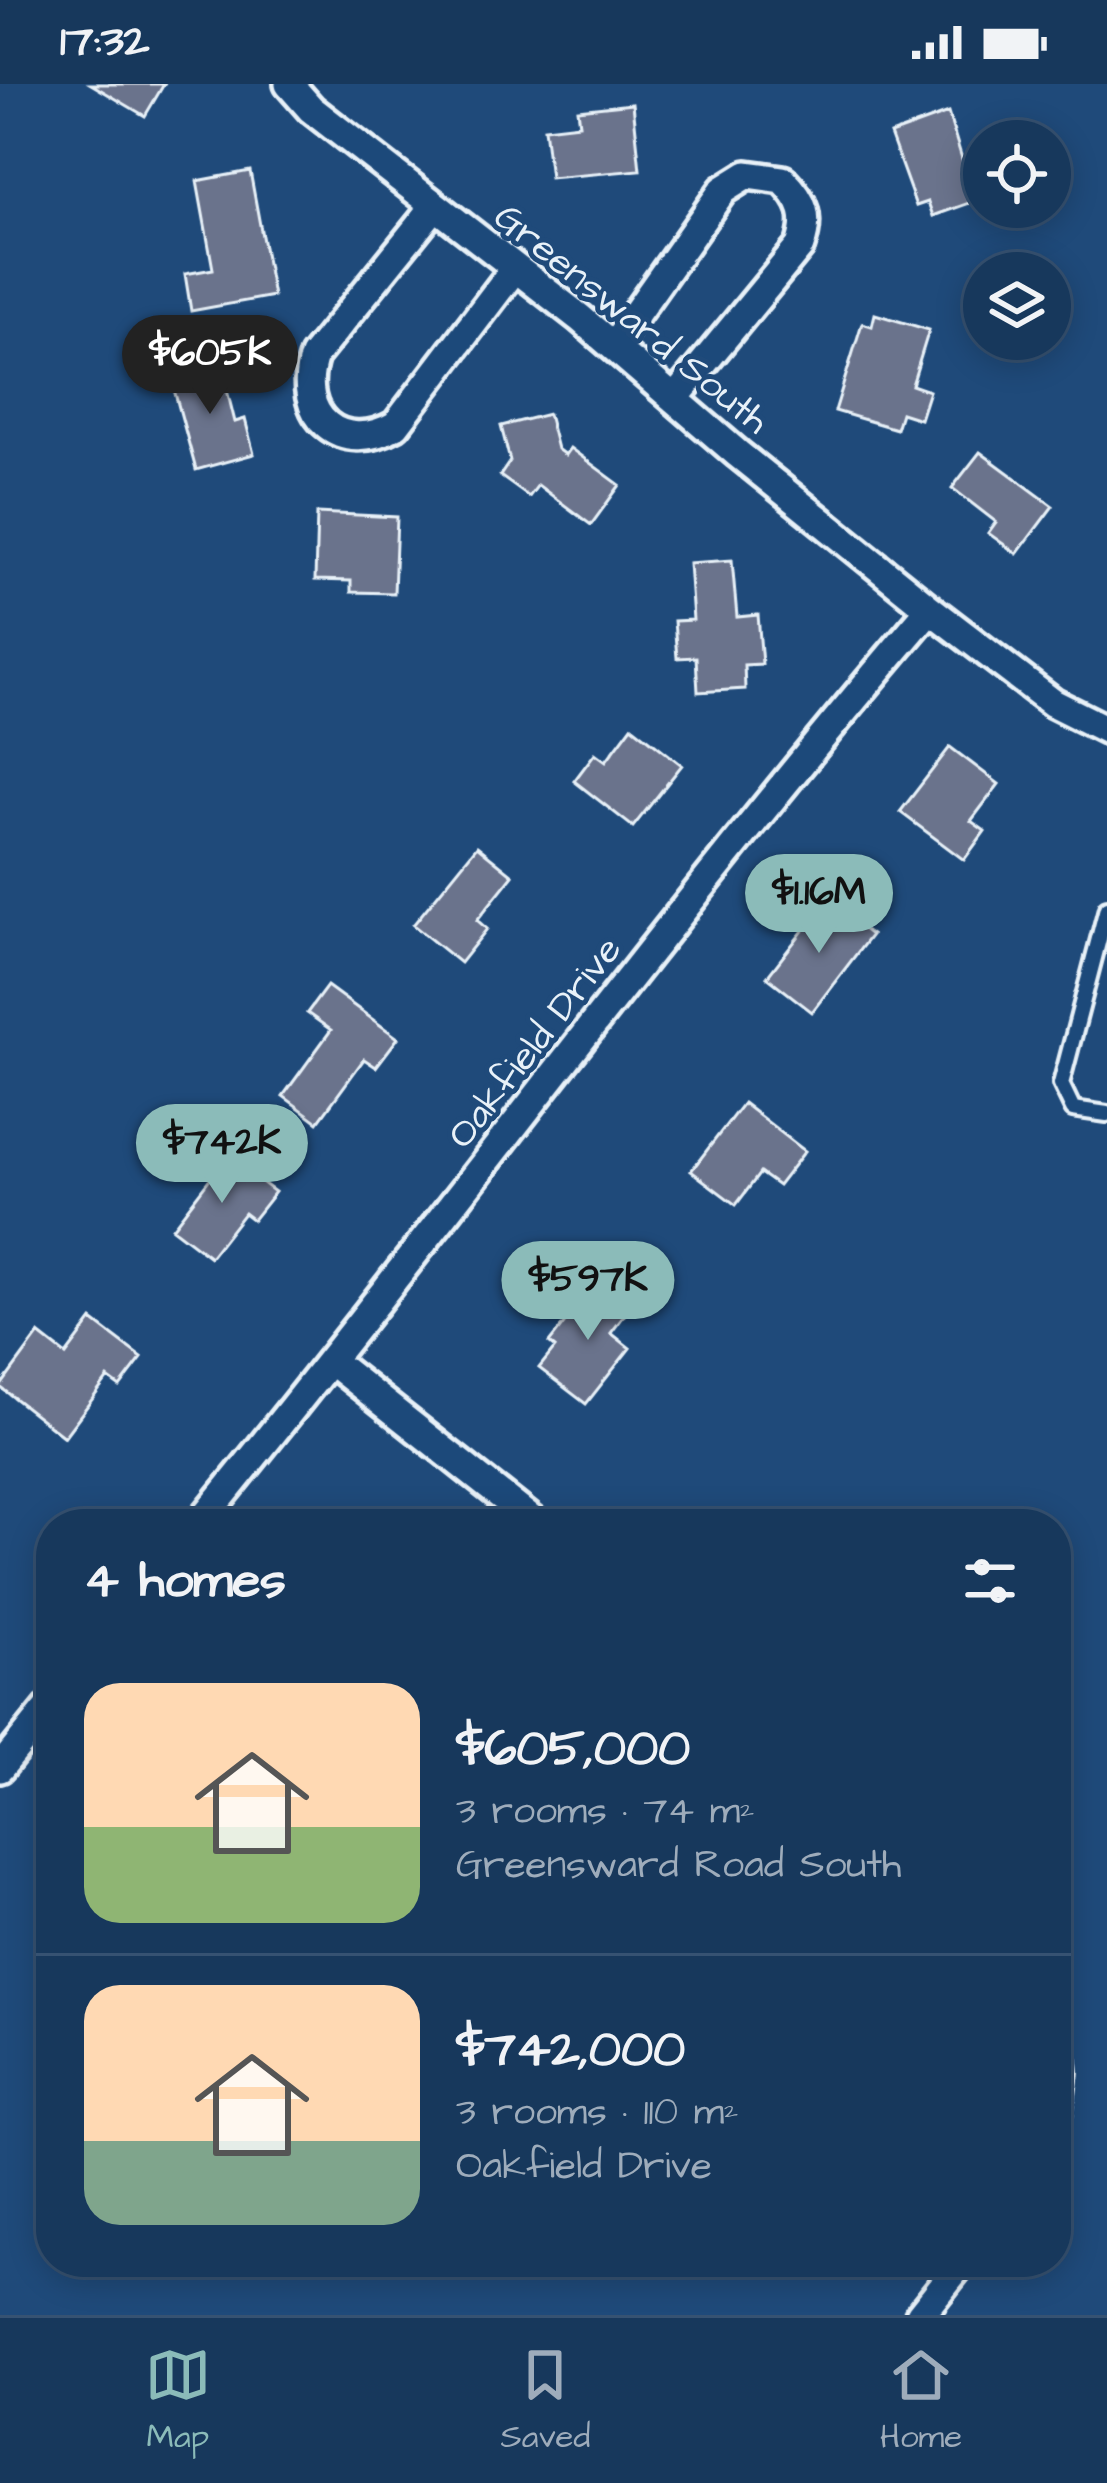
<!DOCTYPE html>
<html lang="en">
<head>
<meta charset="utf-8">
<style>
	:root { --surface:#17385c; --page:#244365; --text:#f1f3f6; --muted:#9eacbb; --line:#365272; --accent:#8bbbb9 }
	body { margin:0; font-family:"Architects Daughter",sans-serif; background:var(--page); color:var(--text); height:100vh; display:flex; flex-direction:column; font-size:45px; white-space:nowrap }
	* { box-sizing:border-box; margin:0 }
	p { font-size:39px; color:var(--muted) }
	.icon { flex:none; width:66px; height:66px; fill:none; stroke:currentColor; stroke-width:2; stroke-linecap:round; stroke-linejoin:round }
	.map { position:relative; flex:1; overflow:hidden }
	.panel { position:absolute; left:36px; top:1425px; width:1035px; height:768px; display:flex; flex-direction:column; background:var(--surface); border-radius:48px; box-shadow:0 6px 30px #0003,0 0 0 3px var(--line) }
	.panel>* { flex:none }
	.fabs { position:absolute; left:963px; top:36px; display:grid; gap:24px }
	.fabs a { display:grid; place-items:center; width:108px; height:108px; border-radius:50%; background:var(--surface); box-shadow:0 6px 30px #0003,0 0 0 3px var(--line); font-size:60px }
	.price { position:absolute; translate:-50% -102px; padding:0 27px; border-radius:42px; background:var(--accent); color:#111; font-size:39px; line-height:78px; filter:drop-shadow(0 3px 6px #0008) }
	.price::after { content:''; position:absolute; left:50%; top:72px; width:36px; height:27px; margin-left:-18px; background:inherit; clip-path:polygon(0 0,100% 0,50% 100%) }
	.price.current { background:#222; color:#fff }
	ul { padding:0; list-style:none }
	li { display:flex; align-items:center; gap:36px; height:300px; padding:0 48px }
	li+li { border-top:3px solid var(--line) }
	li span { display:grid; place-items:center; flex:none; width:336px; height:240px; border-radius:36px; color:#555 }
	li>.icon { margin-inline-start:auto }
	span .icon { width:144px; height:144px; fill:#fffc; stroke-width:1 }
	li b { font-size:51px }
	h2 { display:flex; justify-content:space-between; align-items:center; height:144px; padding:0 48px; font-size:51px }
	.status { display:flex; justify-content:space-between; align-items:center; height:84px; padding:0 60px; background:var(--surface); direction:ltr }
	.status svg { height:33px; fill:currentColor }
	.tab-bar { display:flex; justify-content:space-around; align-items:center; height:168px; border-top:3px solid var(--line); background:var(--surface); font-size:33px; color:var(--muted) }
	.tab-bar a { display:grid; justify-items:center; gap:6px }
	.tab-bar .current { color:var(--accent) }
	.map>svg:first-child { display:block }
	.building { fill:#6b738c; stroke:#e8f1f8; stroke-width:3 }
	.lines { fill:none; stroke-linecap:round; stroke-linejoin:round }
	.lane-casing { stroke:#e8f1f8; stroke-width:22 }
	.street-casing { stroke:#e8f1f8; stroke-width:36 }
	.lane { stroke:#1f4a7a; stroke-width:14 }
	.street { stroke:#1f4a7a; stroke-width:27 }
	.labels { text-anchor:middle; stroke-width:10; stroke-linejoin:round; paint-order:stroke }
	.street-label { font-size:39px; fill:#e8f1f8; stroke:#1f4a7a }
</style>
</head>
<body>
<div class="status"><b>17:32</b><svg viewBox="0 0 49 12"><path d="M0 12V9h3v3zM5 12V6h3v6zM10 12V3h3v9zM15 12V0h3v12zM26 1h20v11H26zM47 4h2v5h-2z"/></svg></div>
<div class="map">
<svg width="1107" height="2231" viewBox="0 0 1107 2231">
	<rect width="100%" height="100%" fill="#1f4a7a"/>
	<filter id="ink" filterUnits="userSpaceOnUse"><feTurbulence type="fractalNoise" baseFrequency=".00833" numOctaves="2"/><feDisplacementMap in="SourceGraphic" scale="24" xChannelSelector="R" yChannelSelector="G"/><feConvolveMatrix kernelMatrix="1 2 1 2 8 2 1 2 1" color-interpolation-filters="sRGB"/></filter>
	<g filter="url(#ink)">
		<path class="building" d="M 91,0 L 164,0 L 145,32 Z
			M 633,19 L 640,86 L 550,94 L 544,44 L 579,40 L 577,25 Z
			M 948,29 L 975,117 L 933,132 L 928,118 L 916,122 L 890,50 Z
			M 250,87 L 273,212 L 191,227 L 185,190 L 213,185 L 197,97 Z
			M 875,230 L 929,246 L 912,301 L 929,307 L 920,335 L 901,329 L 896,345 L 835,327 L 862,239 L 872,242 Z
			M 220,278 L 235,338 L 245,335 L 254,370 L 196,386 L 170,291 Z
			M 548,330 L 557,365 L 565,371 L 570,364 L 620,401 L 591,441 L 538,401 L 529,413 L 500,392 L 510,377 L 501,342 Z
			M 980,368 L 1053,422 L 1017,470 L 988,449 L 996,438 L 952,404 Z
			M 317,429 L 397,433 L 394,509 L 351,508 L 351,497 L 315,496 Z
			M 732,476 L 737,533 L 758,531 L 762,580 L 744,581 L 745,605 L 698,608 L 696,573 L 677,574 L 674,537 L 693,536 L 689,479 Z
			M 632,642 L 682,681 L 633,743 L 574,697 L 595,669 L 606,677 Z
			M 950,663 L 999,700 L 971,737 L 985,747 L 964,776 L 900,728 Z
			M 477,762 L 513,791 L 477,836 L 487,845 L 460,879 L 413,841 Z
			M 826,817 L 871,851 L 812,928 L 767,893 Z
			M 327,902 L 398,954 L 376,983 L 364,975 L 318,1038 L 283,1012 L 331,946 L 307,929 Z
			M 743,1019 L 805,1067 L 778,1102 L 760,1089 L 736,1121 L 691,1087 Z
			M 227,1072 L 275,1108 L 253,1136 L 244,1129 L 210,1173 L 172,1144 Z
			M 599,1195 L 632,1221 L 611,1249 L 630,1264 L 586,1320 L 539,1284 L 555,1264 L 549,1259 Z
			M 92,1236 L 142,1274 L 120,1303 L 108,1294 L 64,1353 L 0,1303 L 39,1250 L 66,1271 Z"/>
		<g class="lines">
			<defs>
				<path id="lane" d="M 1107,824 L 1061,1000 L 1073,1025 L 1107,1030"/>
				<path id="street" d="M 289,0 L 311,25 L 580,234 L 738,370 L 930,525 L 1053,619 L 1107,646
					M 435,122 L 314,272 C 294,332 341,372 396,341 L 515,184
					M 613,262 L 723,106 L 747,91 L 783,96 C 804,117 810,133 800,162 L 674,315
					M 332,1278 L 537,1440
					M 199,1440 C 446,1138 676,821 930,525
					M 0,1684 L 51,1621
					M 1056,1937 L 1062,1988 L 1056,2032
					M 920,2231 L 962,2178"/>
			</defs>
			<use href="#lane" class="lane-casing"/>
			<use href="#street" class="street-casing"/>
			<use href="#lane" class="lane"/>
			<use href="#street" class="street"/>
		</g>
	</g>
	<g class="labels">
		<g class="street-label">
			<text transform="translate(633 233) rotate(39)" y="14">Greensward South</text>
			<text transform="translate(533 957) rotate(-52)" y="14">Oakfield Drive</text>
		</g>
	</g>
</svg>
<div class="fabs">
<a><svg class="icon" aria-label="locate" viewBox="0 0 24 24"><circle cx="12" cy="12" r="6"/><path d="M12 2v4M12 18v4M2 12h4M18 12h4"/></svg></a>
<a><svg class="icon" aria-label="layers" viewBox="0 0 24 24"><path d="M12 4l9 5-9 5-9-5zM3 14l9 5 9-5"/></svg></a>
</div>
<b class="price current" style="left:210px;top:333px">$605K</b>
<b class="price" style="left:819px;top:872px">$1.16M</b>
<b class="price" style="left:222px;top:1122px">$742K</b>
<b class="price" style="left:588px;top:1259px">$597K</b>
<section class="panel">
<h2>4 homes<svg class="icon" aria-label="filters" viewBox="0 0 24 24"><path d="M4 7h16M4 17h16"/><circle cx="9" cy="7" r="2"/><circle cx="15" cy="17" r="2"/></svg></h2>
<ul>
<li><span style="background:linear-gradient(#ffd9b3 60%,#8fb573 0)"><svg class="icon" aria-label="home" viewBox="0 0 24 24"><path d="M3 11l9-7 9 7M6 9v11h12V9"/></svg></span><div><b>$605,000</b><p>3 rooms · 74 m²</p><p>Greensward Road South</p></div></li>
<li><span style="background:linear-gradient(#ffd9b3 65%,#7fa58c 0)"><svg class="icon" aria-label="home" viewBox="0 0 24 24"><path d="M3 11l9-7 9 7M6 9v11h12V9"/></svg></span><div><b>$742,000</b><p>3 rooms · 110 m²</p><p>Oakfield Drive</p></div></li>
</ul>
</section>
</div>
<nav class="tab-bar">
<a class="current"><svg class="icon" aria-label="map" viewBox="0 0 24 24"><path d="M3 6l6-2 6 2 6-2v14l-6 2-6-2-6 2zM9 4v14M15 6v14"/></svg>Map</a>
<a><svg class="icon" aria-label="saved" viewBox="0 0 24 24"><path d="M7 4h10v16l-5-4-5 4z"/></svg>Saved</a>
<a><svg class="icon" aria-label="home" viewBox="0 0 24 24"><path d="M3 11l9-7 9 7M6 9v11h12V9"/></svg>Home</a>
</nav>
</body>
</html>
